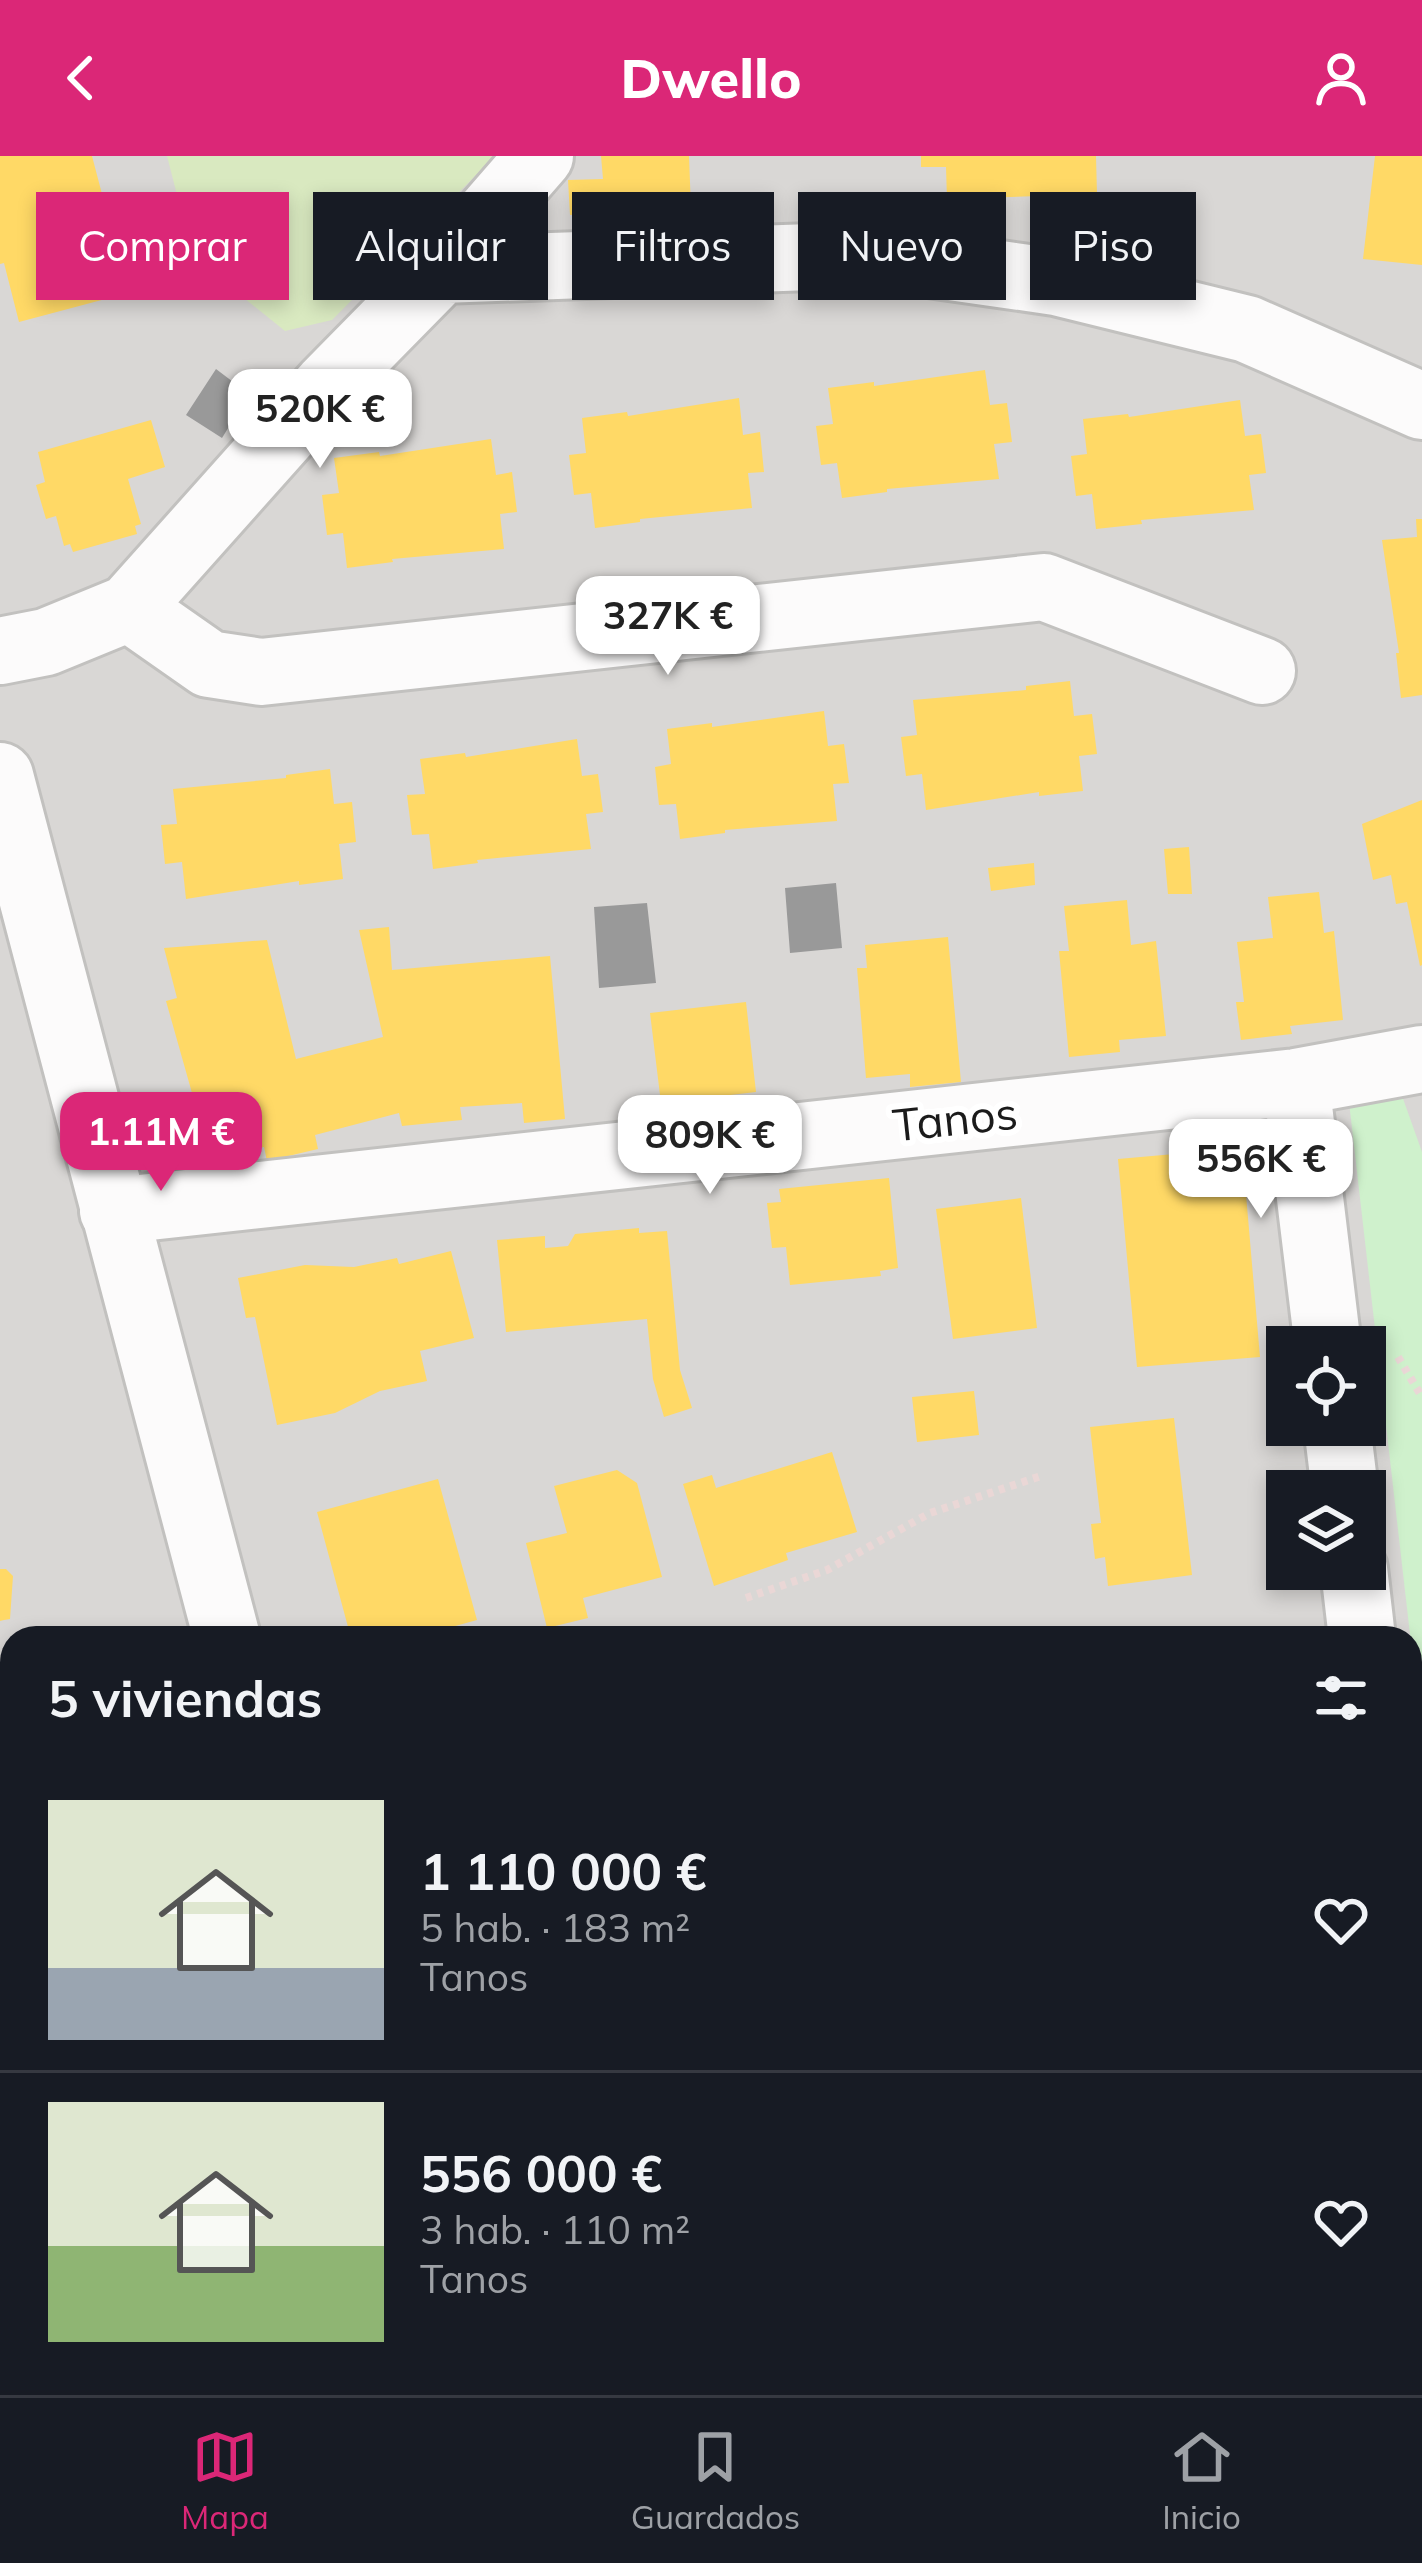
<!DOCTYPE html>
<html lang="es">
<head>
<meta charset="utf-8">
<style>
	:root { --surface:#171b24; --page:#242831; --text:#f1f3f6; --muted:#9ea1a6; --line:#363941; --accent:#db2777 }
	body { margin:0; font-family:Mulish,sans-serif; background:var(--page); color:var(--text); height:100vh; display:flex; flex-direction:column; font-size:45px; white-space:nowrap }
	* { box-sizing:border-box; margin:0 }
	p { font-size:39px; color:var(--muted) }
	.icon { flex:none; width:66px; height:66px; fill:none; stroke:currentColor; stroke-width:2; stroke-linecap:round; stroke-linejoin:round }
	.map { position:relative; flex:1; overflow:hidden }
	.details { position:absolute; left:0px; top:1470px; width:1422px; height:771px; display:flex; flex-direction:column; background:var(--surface); border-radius:36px 36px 0 0; box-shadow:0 6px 18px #0003 }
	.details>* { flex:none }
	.top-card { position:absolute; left:36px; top:36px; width:1350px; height:108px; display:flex; gap:24px }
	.tools { position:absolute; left:1266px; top:1170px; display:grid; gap:24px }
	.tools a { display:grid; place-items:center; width:120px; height:120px; border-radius:0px; background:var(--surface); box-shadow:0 6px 18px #0003; font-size:60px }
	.price { position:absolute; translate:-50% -102px; padding:0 27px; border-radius:24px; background:#fff; color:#222; font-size:39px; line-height:78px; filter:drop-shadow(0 3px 6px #0008) }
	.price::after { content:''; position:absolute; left:50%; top:72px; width:36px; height:27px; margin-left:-18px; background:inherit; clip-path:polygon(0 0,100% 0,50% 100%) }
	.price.selected { background:var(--accent); color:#fff }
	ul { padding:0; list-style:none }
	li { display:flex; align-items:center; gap:36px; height:300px; padding:0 48px }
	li+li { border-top:3px solid var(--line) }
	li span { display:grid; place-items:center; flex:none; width:336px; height:240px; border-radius:0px; color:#555 }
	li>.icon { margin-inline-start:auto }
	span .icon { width:144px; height:144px; fill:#fffc; stroke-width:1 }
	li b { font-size:51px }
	h2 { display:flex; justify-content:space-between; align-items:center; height:144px; padding:0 48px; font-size:51px }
	.pill { padding:0 42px; border-radius:0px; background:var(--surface); box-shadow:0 6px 18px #0003; font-size:42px; line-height:108px }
	.pill.selected { background:var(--accent); color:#fff }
	header { display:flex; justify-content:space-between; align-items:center; height:156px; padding:0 48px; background:var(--accent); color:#fff; font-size:54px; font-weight:800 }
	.menu { display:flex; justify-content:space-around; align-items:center; height:168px; border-top:3px solid var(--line); background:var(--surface); font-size:33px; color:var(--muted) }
	.menu a { display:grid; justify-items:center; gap:6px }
	.menu .selected { color:var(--accent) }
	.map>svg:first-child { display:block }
	.residential { fill:#d9d7d5; fill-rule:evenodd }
	.grass { fill:#d9e9c0 }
	.park { fill:#cff1cc }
	.homes { fill:#ffd966 }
	.industry { fill:#999 }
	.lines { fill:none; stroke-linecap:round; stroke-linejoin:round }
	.service-casing { stroke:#c2c1bf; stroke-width:39 }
	.pedestrian-casing { stroke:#c2c1bf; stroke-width:57 }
	.minor-casing { stroke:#c2c1bf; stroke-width:72 }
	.tertiary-casing { stroke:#c2c1bf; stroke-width:72 }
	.path { stroke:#ead7d6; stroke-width:8; stroke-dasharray:6 6; stroke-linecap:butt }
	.service { stroke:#fcfbfb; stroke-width:33 }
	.pedestrian { stroke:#fcfbfb; stroke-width:51 }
	.minor { stroke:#fcfbfb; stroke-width:66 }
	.tertiary { stroke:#fcfbfb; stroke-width:66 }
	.labels { text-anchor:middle; stroke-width:12; stroke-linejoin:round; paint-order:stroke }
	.street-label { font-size:45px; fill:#1b1b1b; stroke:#fff }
</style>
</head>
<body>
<header><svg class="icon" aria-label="back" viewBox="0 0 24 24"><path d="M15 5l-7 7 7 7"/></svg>Dwello<svg class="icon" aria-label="person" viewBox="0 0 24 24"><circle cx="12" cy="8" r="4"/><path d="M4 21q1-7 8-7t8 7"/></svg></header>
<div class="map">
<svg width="1422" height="2239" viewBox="0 0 1422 2239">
	<rect width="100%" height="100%" fill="#eae7e3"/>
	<path class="residential" d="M 0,0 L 1422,0 L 1422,2239 L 0,2239 ZM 1287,1191 L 1365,1191 L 1365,1269 L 1287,1269 ZM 1287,1335 L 1365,1335 L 1365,1413 L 1287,1413 ZM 12,1482 L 1410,1482 L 1410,2229 L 12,2229 Z"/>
	<path class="grass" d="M 167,0 L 495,0 L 332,164 L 285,175 L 193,101 Z"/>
	<path class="park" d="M 1401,937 L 1422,996 L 1422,1583 L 1349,946 Z"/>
	<path class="homes" d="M 0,0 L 92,0 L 128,137 L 19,166 L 4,107 L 0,108 Z
		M 601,0 L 689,0 L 691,53 L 570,59 L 568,24 L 603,23 Z
		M 921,0 L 1096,0 L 1097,38 L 947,43 L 946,11 L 921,11 Z
		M 1375,0 L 1422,0 L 1422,109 L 1363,103 Z
		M 985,214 L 990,249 L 1007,247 L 1012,286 L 994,288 L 999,323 L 887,333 L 887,336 L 842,342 L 837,307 L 821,309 L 816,270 L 833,268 L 828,232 L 874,226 L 874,230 Z
		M 739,242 L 743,279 L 760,276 L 764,316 L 748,317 L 752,352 L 640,363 L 640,366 L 595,372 L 591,337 L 574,339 L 569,299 L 586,297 L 582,262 L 627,256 L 628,260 Z
		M 1240,244 L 1245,280 L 1261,278 L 1266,317 L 1249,319 L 1254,354 L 1141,364 L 1142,368 L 1096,373 L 1092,338 L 1076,340 L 1071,300 L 1087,298 L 1083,263 L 1128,258 L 1129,261 Z
		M 151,264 L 165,311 L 128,323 L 141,368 L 135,370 L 137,378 L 73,396 L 70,388 L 64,390 L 56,360 L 46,363 L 36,329 L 45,326 L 38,296 Z
		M 491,283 L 496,319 L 512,316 L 517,356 L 500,358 L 504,393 L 392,403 L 393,406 L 347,412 L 343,377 L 327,379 L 322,339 L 339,337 L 334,302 L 379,296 L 380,300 Z
		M 1416,363 L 1422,363 L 1422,539 L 1401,542 L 1396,497 L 1399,497 L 1382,384 L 1417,381 Z
		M 1070,525 L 1074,560 L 1092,558 L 1097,598 L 1079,600 L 1083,635 L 1039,640 L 1039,636 L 926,654 L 922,618 L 906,620 L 901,581 L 917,579 L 913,544 L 1026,534 L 1026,530 Z
		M 824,555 L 828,590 L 844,588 L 849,627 L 833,628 L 837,665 L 725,674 L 725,677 L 680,683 L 676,648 L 659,649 L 655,611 L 671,608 L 667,573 L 712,567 L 712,571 Z
		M 577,583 L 582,620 L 598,618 L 603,656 L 586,658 L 591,693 L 477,704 L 478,707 L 433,713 L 429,678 L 412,679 L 407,639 L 425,638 L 420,603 L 465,597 L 466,601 Z
		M 330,613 L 334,648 L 352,646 L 356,686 L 339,688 L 343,723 L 299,729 L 299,725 L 186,743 L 182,706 L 165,708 L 161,669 L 177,668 L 173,633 L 286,622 L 286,619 Z
		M 1422,644 L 1422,809 L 1420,810 L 1407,746 L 1396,748 L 1391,719 L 1373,724 L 1362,668 Z
		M 1189,691 L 1192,738 L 1168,738 L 1164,693 Z
		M 1034,707 L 1035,729 L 991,735 L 988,712 Z
		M 1319,736 L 1324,777 L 1334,775 L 1343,864 L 1290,870 L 1292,878 L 1241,884 L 1236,846 L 1244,846 L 1237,786 L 1273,782 L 1268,741 Z
		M 1127,744 L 1131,789 L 1156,785 L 1166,880 L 1119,884 L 1120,896 L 1069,901 L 1059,795 L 1069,795 L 1064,750 Z
		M 389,771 L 392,814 L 550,800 L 565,963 L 524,967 L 522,947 L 460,951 L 462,964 L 402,970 L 399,957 L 315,979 L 318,993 L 267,1005 L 264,991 L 217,1003 L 202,943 L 194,944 L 166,845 L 177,842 L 164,792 L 267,784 L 296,903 L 383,881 L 359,774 Z
		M 948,781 L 961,926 L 910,931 L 910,918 L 866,922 L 857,812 L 867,812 L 865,789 Z
		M 746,846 L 756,936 L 661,947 L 650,857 Z
		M 1242,992 L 1260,1201 L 1137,1211 L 1118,1003 Z
		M 889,1022 L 898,1112 L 880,1115 L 881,1120 L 790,1129 L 786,1091 L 772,1092 L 767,1047 L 781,1046 L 779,1033 Z
		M 1021,1042 L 1037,1172 L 953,1183 L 936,1053 Z
		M 639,1072 L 639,1077 L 667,1075 L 680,1214 L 692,1252 L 664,1261 L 653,1223 L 647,1163 L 506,1176 L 497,1084 L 545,1080 L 545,1092 L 557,1091 L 568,1090 L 575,1078 Z
		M 451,1095 L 474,1182 L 420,1195 L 427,1225 L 380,1235 L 335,1257 L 277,1269 L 255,1161 L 246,1162 L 238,1122 L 305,1109 L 354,1111 L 397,1102 L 399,1108 Z
		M 974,1235 L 979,1279 L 917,1286 L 912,1241 Z
		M 1174,1262 L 1192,1419 L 1108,1430 L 1105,1401 L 1095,1403 L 1091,1368 L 1101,1367 L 1090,1271 Z
		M 832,1296 L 857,1376 L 786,1397 L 788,1404 L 714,1430 L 683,1328 L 712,1319 L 716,1332 Z
		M 617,1314 L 637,1327 L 662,1421 L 583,1442 L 588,1462 L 547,1472 L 526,1387 L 567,1377 L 554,1330 Z
		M 438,1323 L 477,1464 L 412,1482 L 351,1482 L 317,1356 Z
		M 0,1413 L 6,1413 L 13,1420 L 10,1463 L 4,1464 L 0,1465 Z
		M 247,2229 L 293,2229 L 296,2239 L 218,2239 Z
		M 989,2229 L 1194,2229 L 1197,2239 L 991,2239 Z"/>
	<path class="industry" d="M 216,213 L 249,238 L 222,282 L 186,259 Z
		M 836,727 L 842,792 L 790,797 L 785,732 Z
		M 647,747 L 656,827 L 599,832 L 594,751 Z"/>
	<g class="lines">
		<defs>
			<path id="service" d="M 0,1622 L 12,1620
				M 0,1759 L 12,1803
				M 0,1902 L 12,1899
				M 0,2082 L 12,2130
				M 8,2239 L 48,2229"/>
			<path id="pedestrian" d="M 929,2229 L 932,2239
				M 723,2239 L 760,2229"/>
			<path id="minor" d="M 441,114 L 867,99 L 1056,126 L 1247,173 L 1422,250
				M 129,452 L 209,508 L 261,516 L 1044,431 L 1262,515
				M 0,495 L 46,486 L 129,452 L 327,230 L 441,114 L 540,0
				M 1296,926 L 1328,1191
				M 113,1055 L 1296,926 L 1422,903
				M 1337,1269 L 1345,1335
				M 1354,1413 L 1362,1482
				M 0,1538 L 12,1536
				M 1410,1874 L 1422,2002"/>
			<path id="tertiary" d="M 0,620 L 227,1482
				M 413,2229 L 416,2239"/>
		</defs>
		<use href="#service" class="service-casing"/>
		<use href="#pedestrian" class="pedestrian-casing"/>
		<use href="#minor" class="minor-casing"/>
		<use href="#tertiary" class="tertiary-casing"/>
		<path class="path" d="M 1398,1201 L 1422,1241
			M 746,1442 L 827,1414 L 930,1357 L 1041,1320
			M 1410,2156 L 1422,2156"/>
		<use href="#service" class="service"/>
		<use href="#pedestrian" class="pedestrian"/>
		<use href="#minor" class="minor"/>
		<use href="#tertiary" class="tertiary"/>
	</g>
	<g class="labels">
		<g class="street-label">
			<text transform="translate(955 963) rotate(-6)" y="16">Tanos</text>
		</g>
	</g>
</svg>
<div class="tools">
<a><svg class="icon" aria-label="locate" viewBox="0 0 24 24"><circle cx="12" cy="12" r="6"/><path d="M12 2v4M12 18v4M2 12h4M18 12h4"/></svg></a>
<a><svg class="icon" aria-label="layers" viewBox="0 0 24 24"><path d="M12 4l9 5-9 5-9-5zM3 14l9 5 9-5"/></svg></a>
</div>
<b class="price" style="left:320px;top:315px">520K €</b>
<b class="price" style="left:668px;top:522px">327K €</b>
<b class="price selected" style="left:161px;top:1038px">1.11M €</b>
<b class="price" style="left:710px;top:1041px">809K €</b>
<b class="price" style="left:1261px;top:1065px">556K €</b>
<div class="top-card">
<a class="pill selected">Comprar</a>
<a class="pill">Alquilar</a>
<a class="pill">Filtros</a>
<a class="pill">Nuevo</a>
<a class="pill">Piso</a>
</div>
<section class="details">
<h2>5 viviendas<svg class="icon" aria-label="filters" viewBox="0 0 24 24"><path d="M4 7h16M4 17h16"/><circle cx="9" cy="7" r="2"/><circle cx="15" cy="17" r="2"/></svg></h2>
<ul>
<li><span style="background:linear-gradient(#dfe7d0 70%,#9aa5b1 0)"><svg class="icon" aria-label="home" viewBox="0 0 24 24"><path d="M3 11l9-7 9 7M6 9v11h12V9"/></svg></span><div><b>1 110 000 €</b><p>5 hab. · 183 m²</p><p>Tanos</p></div><svg class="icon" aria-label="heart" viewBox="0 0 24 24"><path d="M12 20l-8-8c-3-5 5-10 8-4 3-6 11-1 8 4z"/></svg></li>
<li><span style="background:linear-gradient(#dfe7d0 60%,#8fb573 0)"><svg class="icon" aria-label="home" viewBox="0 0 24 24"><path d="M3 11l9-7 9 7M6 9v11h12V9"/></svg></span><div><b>556 000 €</b><p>3 hab. · 110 m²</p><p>Tanos</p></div><svg class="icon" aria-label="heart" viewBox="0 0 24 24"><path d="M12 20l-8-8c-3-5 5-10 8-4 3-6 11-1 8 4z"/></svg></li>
</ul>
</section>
</div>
<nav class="menu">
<a class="selected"><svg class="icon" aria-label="map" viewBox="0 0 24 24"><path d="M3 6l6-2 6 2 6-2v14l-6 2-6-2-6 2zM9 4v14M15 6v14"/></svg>Mapa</a>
<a><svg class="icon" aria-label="saved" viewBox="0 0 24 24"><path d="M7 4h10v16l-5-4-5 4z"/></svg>Guardados</a>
<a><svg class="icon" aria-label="home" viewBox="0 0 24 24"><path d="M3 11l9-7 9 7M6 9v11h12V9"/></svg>Inicio</a>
</nav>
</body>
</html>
